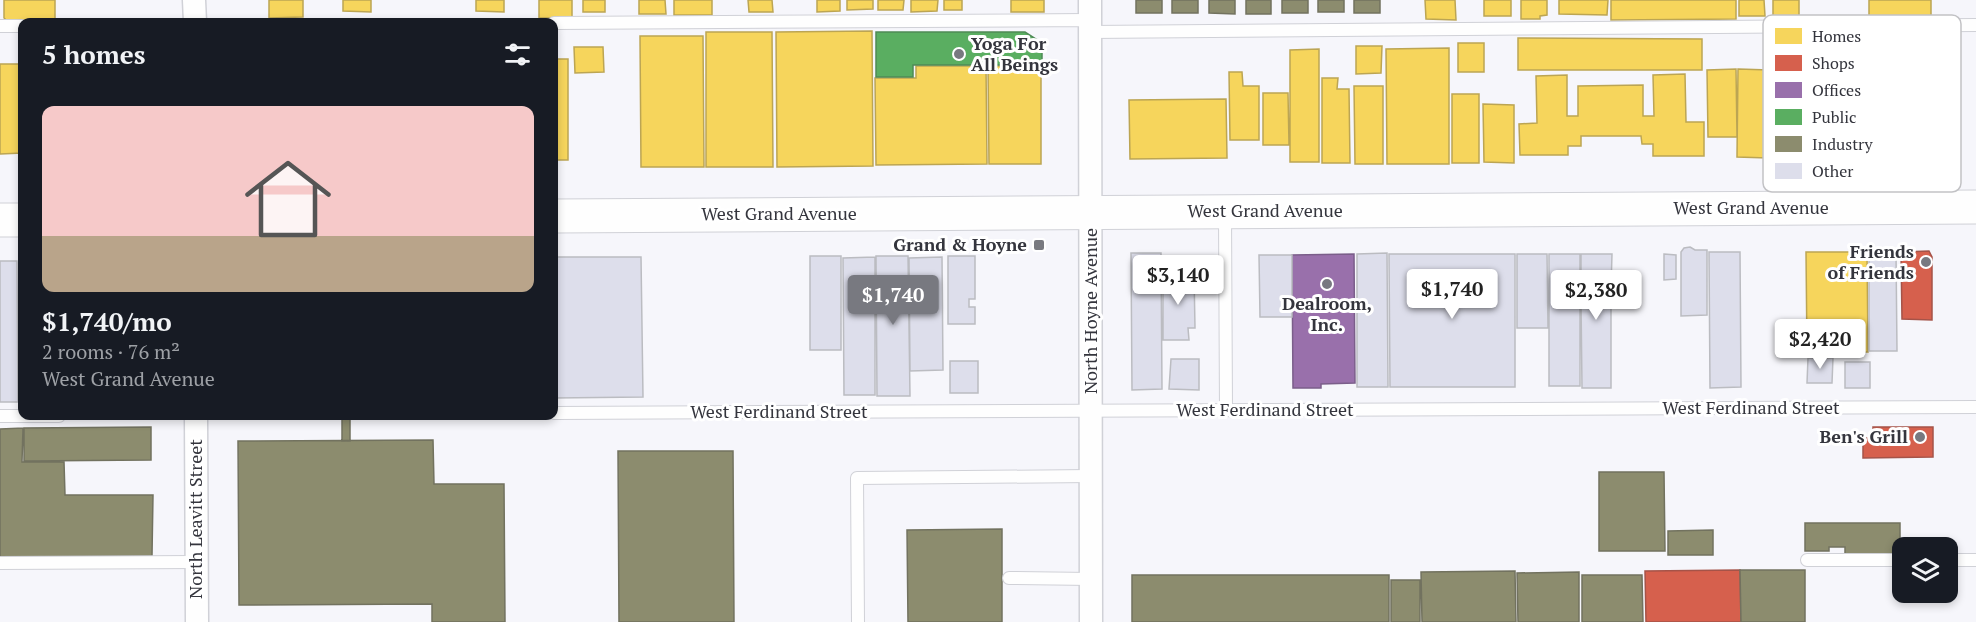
<!DOCTYPE html>
<html lang="en">
<head>
<meta charset="utf-8">
<style>
	:root { --surface:#171b24; --page:#242831; --text:#f1f3f6; --muted:#9ea1a6; --line:#363941; --accent:#787980 }
	body { margin:0; font-family:"PT Serif",serif; background:var(--page); color:var(--text); height:100vh; display:flex; flex-direction:column; font-size:22px; white-space:nowrap }
	* { box-sizing:border-box; margin:0 }
	p { font-size:20px; color:var(--muted) }
	.icon { flex:none; width:33px; height:33px; fill:none; stroke:currentColor; stroke-width:2; stroke-linecap:round; stroke-linejoin:round }
	.map { position:relative; flex:1; overflow:hidden }
	.side { position:absolute; left:18px; top:18px; width:540px; height:402px; display:flex; flex-direction:column; background:var(--surface); border-radius:12px; box-shadow:0 3px 9px #0003 }
	.side>* { flex:none }
	.buttons { position:absolute; left:1892px; top:537px; display:grid; gap:12px }
	.buttons a { display:grid; place-items:center; width:66px; height:66px; border-radius:12px; background:var(--surface); box-shadow:0 3px 9px #0003; font-size:30px }
	.price { position:absolute; translate:-50% -51px; padding:0 14px; border-radius:6px; background:#fff; color:#222; font-size:20px; line-height:39px; filter:drop-shadow(0 2px 3px #0008) }
	.price::after { content:''; position:absolute; left:50%; top:36px; width:18px; height:14px; margin-left:-9px; background:inherit; clip-path:polygon(0 0,100% 0,50% 100%) }
	.price.on { background:var(--accent); color:#fff }
	ul { padding:0; list-style:none }
	li { display:grid; align-content:center; gap:12px; height:318px; padding:0 24px }
	li+li { border-top:2px solid var(--line) }
	li span { display:grid; place-items:center; height:186px; border-radius:12px; color:#555 }
	li>.icon { margin-inline-start:auto }
	span .icon { width:108px; height:108px; fill:#fffc; stroke-width:1 }
	li b { font-size:26px }
	h2 { display:flex; justify-content:space-between; align-items:center; height:72px; padding:0 24px; font-size:26px }
	.map>svg:first-child { display:block }
	.homes { fill:#f6d55c; stroke:#bca553; stroke-width:1.5 }
	.shops { fill:#d6604d; stroke:#a55348; stroke-width:1.5 }
	.offices { fill:#9970ab; stroke:#7b5e8a; stroke-width:1.5 }
	.public { fill:#5aae61; stroke:#4f8a56; stroke-width:1.5 }
	.industry { fill:#8c8c6e; stroke:#72725f; stroke-width:1.5 }
	.building { fill:#dddeeb; stroke:#bbbcc1; stroke-width:1.5 }
	.lines { fill:none; stroke-linecap:round; stroke-linejoin:round }
	.service-casing { stroke:#d0d1d7; stroke-width:14 }
	.minor-casing { stroke:#d0d1d7; stroke-width:25 }
	.secondary-casing { stroke:#d0d1d7; stroke-width:35 }
	.service { stroke:#fefefe; stroke-width:12 }
	.minor { stroke:#fefefe; stroke-width:22 }
	.secondary { stroke:#fefefe; stroke-width:33 }
	.poi-dot { fill:#787980; stroke:#fff; stroke-width:2 }
	.labels { text-anchor:middle; stroke-width:6; stroke-linejoin:round; paint-order:stroke }
	.poi-label { font-size:18px; font-weight:bold; fill:#34353d; stroke:#fff; text-anchor:end }
	.street-label { font-size:18px; fill:#34353d; stroke:#fff }
	.key { fill:#fff; stroke:#c2c2c5; stroke-width:1.5 }
	.key-label { font-size:16px; fill:#34353d }
</style>
</head>
<body>
<div class="map">
<svg width="1976" height="622" viewBox="0 0 1976 622">
	<rect width="100%" height="100%" fill="#f6f6fb"/>
	<path class="homes" d="M 4,0 L 55,0 L 55,22 L 11,24 L 4,18 Z
		M 269,0 L 303,0 L 303,17 L 269,18 Z
		M 343,0 L 371,0 L 371,12 L 343,11 Z
		M 476,0 L 504,0 L 504,12 L 476,11 Z
		M 539,0 L 572,0 L 572,18 L 539,18 Z
		M 583,0 L 605,0 L 605,12 L 583,12 Z
		M 639,0 L 665,0 L 666,14 L 639,14 Z
		M 674,0 L 712,0 L 712,15 L 674,15 Z
		M 748,0 L 772,0 L 773,12 L 749,12 Z
		M 817,0 L 840,0 L 840,11 L 817,12 Z
		M 847,0 L 873,0 L 873,9 L 847,10 Z
		M 878,0 L 904,0 L 903,10 L 878,10 Z
		M 911,0 L 938,0 L 937,11 L 911,12 Z
		M 944,0 L 962,0 L 962,10 L 944,10 Z
		M 1011,0 L 1044,0 L 1044,12 L 1011,12 Z
		M 1425,0 L 1455,0 L 1456,20 L 1426,19 Z
		M 1484,0 L 1511,0 L 1511,16 L 1484,16 Z
		M 1521,0 L 1547,0 L 1547,15 L 1540,16 L 1540,19 L 1521,19 Z
		M 1559,0 L 1608,0 L 1607,15 L 1559,14 Z
		M 1611,0 L 1736,0 L 1736,19 L 1611,20 Z
		M 1739,0 L 1764,0 L 1765,16 L 1739,16 Z
		M 1773,0 L 1799,0 L 1799,18 L 1773,18 Z
		M 1869,0 L 1931,0 L 1931,19 L 1869,19 Z
		M 872,31 L 873,166 L 777,167 L 776,32 Z
		M 706,32 L 772,32 L 773,167 L 706,167 Z
		M 640,36 L 703,36 L 704,167 L 641,167 Z
		M 1518,38 L 1702,39 L 1702,70 L 1518,70 Z
		M 1458,43 L 1484,43 L 1484,72 L 1458,72 Z
		M 1356,46 L 1382,46 L 1381,73 L 1356,74 Z
		M 574,47 L 603,47 L 604,72 L 575,73 Z
		M 1449,48 L 1449,164 L 1387,164 L 1386,49 Z
		M 1319,49 L 1319,162 L 1290,162 L 1290,50 Z
		M 554,59 L 568,59 L 568,160 L 554,160 Z
		M 0,64 L 22,64 L 22,153 L 0,154 Z
		M 916,66 L 986,66 L 987,164 L 876,165 L 875,78 L 916,78 Z
		M 988,66 L 1041,66 L 1041,164 L 989,164 Z
		M 1736,69 L 1737,137 L 1708,137 L 1707,70 Z
		M 1738,69 L 1769,70 L 1768,158 L 1737,157 Z
		M 1229,72 L 1242,72 L 1243,86 L 1259,86 L 1259,140 L 1230,140 Z
		M 1685,74 L 1686,122 L 1704,122 L 1704,156 L 1653,156 L 1653,144 L 1642,144 L 1641,136 L 1581,136 L 1581,146 L 1568,146 L 1568,155 L 1520,155 L 1519,124 L 1537,123 L 1536,76 L 1567,75 L 1567,116 L 1578,116 L 1578,86 L 1643,85 L 1643,116 L 1654,116 L 1653,75 Z
		M 1322,78 L 1338,78 L 1337,89 L 1349,89 L 1350,163 L 1322,163 Z
		M 1354,86 L 1383,86 L 1383,164 L 1355,164 Z
		M 1263,93 L 1288,93 L 1289,145 L 1263,145 Z
		M 1452,94 L 1479,94 L 1479,163 L 1452,163 Z
		M 1226,99 L 1227,158 L 1130,159 L 1129,100 Z
		M 1483,104 L 1514,105 L 1514,163 L 1484,162 Z
		M 1806,252 L 1867,252 L 1868,352 L 1807,352 Z"/>
	<path class="shops" d="M 1929,251 L 1932,257 L 1932,320 L 1902,319 L 1901,252 Z
		M 1873,427 L 1933,427 L 1933,457 L 1863,458 L 1863,438 L 1873,438 Z
		M 1740,570 L 1741,622 L 1646,622 L 1645,571 Z"/>
	<path class="offices" d="M 1354,254 L 1355,383 L 1321,384 L 1321,388 L 1293,388 L 1292,255 Z"/>
	<path class="public" d="M 876,32 L 1025,32 L 1042,43 L 1042,65 L 913,65 L 913,77 L 876,77 Z"/>
	<path class="industry" d="M 1136,0 L 1162,0 L 1162,13 L 1136,13 Z
		M 1172,0 L 1198,0 L 1198,13 L 1172,13 Z
		M 1209,0 L 1235,0 L 1235,14 L 1209,13 Z
		M 1246,0 L 1271,0 L 1271,14 L 1246,14 Z
		M 1282,0 L 1308,0 L 1308,13 L 1282,13 Z
		M 1318,0 L 1344,0 L 1344,12 L 1318,12 Z
		M 1354,0 L 1380,0 L 1380,13 L 1354,13 Z
		M 342,416 L 350,416 L 350,441 L 342,441 Z
		M 151,427 L 151,460 L 24,461 L 24,428 Z
		M 23,428 L 22,462 L 64,462 L 65,495 L 153,495 L 152,556 L 0,557 L 0,429 Z
		M 433,440 L 434,484 L 504,484 L 505,622 L 432,622 L 432,604 L 239,605 L 238,441 Z
		M 618,451 L 733,451 L 734,622 L 619,622 Z
		M 1599,472 L 1664,472 L 1665,551 L 1599,551 Z
		M 1805,523 L 1900,523 L 1900,554 L 1845,554 L 1845,547 L 1829,547 L 1829,551 L 1805,551 Z
		M 1002,529 L 1002,622 L 908,622 L 907,530 Z
		M 1713,530 L 1713,555 L 1668,555 L 1668,531 Z
		M 1740,570 L 1805,570 L 1805,622 L 1741,622 Z
		M 1515,571 L 1516,622 L 1422,622 L 1421,572 Z
		M 1579,572 L 1579,622 L 1518,622 L 1517,573 Z
		M 1132,575 L 1389,575 L 1389,622 L 1132,622 Z
		M 1582,575 L 1642,575 L 1643,622 L 1582,622 Z
		M 1391,580 L 1420,580 L 1420,622 L 1391,622 Z"/>
	<path class="building" d="M 1690,247 L 1695,250 L 1707,250 L 1707,315 L 1681,316 L 1681,252 L 1684,248 Z
		M 1709,252 L 1740,252 L 1741,387 L 1710,388 Z
		M 1869,252 L 1896,252 L 1897,351 L 1869,351 Z
		M 1131,253 L 1161,253 L 1162,389 L 1132,390 Z
		M 1387,253 L 1388,387 L 1357,387 L 1357,254 Z
		M 1389,254 L 1515,254 L 1515,387 L 1390,387 Z
		M 1517,254 L 1547,254 L 1548,328 L 1517,328 Z
		M 1549,254 L 1580,254 L 1580,386 L 1549,386 Z
		M 1581,254 L 1612,254 L 1611,287 L 1607,286 L 1608,298 L 1611,297 L 1611,388 L 1582,388 L 1581,301 L 1584,295 L 1585,286 L 1581,281 Z
		M 1664,254 L 1676,255 L 1676,279 L 1664,280 Z
		M 1259,255 L 1292,255 L 1292,317 L 1260,317 Z
		M 810,256 L 841,256 L 841,350 L 810,350 Z
		M 876,256 L 908,256 L 910,396 L 877,396 Z
		M 948,256 L 975,256 L 975,299 L 969,299 L 969,307 L 975,307 L 975,324 L 948,324 Z
		M 554,257 L 641,257 L 643,397 L 554,398 Z
		M 875,257 L 875,395 L 844,395 L 843,258 Z
		M 942,257 L 943,370 L 910,371 L 909,258 Z
		M 0,261 L 17,261 L 18,402 L 0,402 Z
		M 1194,273 L 1195,328 L 1188,328 L 1189,340 L 1163,340 L 1163,274 Z
		M 1808,358 L 1833,358 L 1832,383 L 1807,383 Z
		M 1171,359 L 1199,359 L 1199,390 L 1169,389 Z
		M 950,361 L 978,361 L 978,393 L 950,393 Z
		M 1845,362 L 1870,362 L 1870,388 L 1845,388 Z"/>
	<g class="lines">
		<defs>
			<path id="service" d="M 554,23 L 1090,20
				M 0,26 L 22,26
				M 1090,32 L 1976,25
				M 1225,213 L 1226,410
				M 554,413 L 1976,407
				M 0,416 L 59,416
				M 1807,560 L 1902,560
				M 1947,560 L 1976,560
				M 0,563 L 197,562
				M 1009,578 L 1091,579
				M 858,622 L 857,478 L 1091,476"/>
			<path id="minor" d="M 194,0 L 195,22
				M 1090,0 L 1091,622
				M 196,416 L 197,622"/>
			<path id="secondary" d="M 554,216 L 1976,207
				M 0,220 L 22,220"/>
		</defs>
		<use href="#service" class="service-casing"/>
		<use href="#minor" class="minor-casing"/>
		<use href="#secondary" class="secondary-casing"/>
		<use href="#service" class="service"/>
		<use href="#minor" class="minor"/>
		<use href="#secondary" class="secondary"/>
	</g>
	<g class="poi-dot">
		<circle cx="959" cy="54" r="6"/>
		<rect x="1033" y="239" width="12" height="12" rx="3"/>
		<circle cx="1926" cy="262" r="6"/>
		<circle cx="1327" cy="284" r="6"/>
		<circle cx="1920" cy="437" r="6"/>
	</g>
	<g class="labels">
		<g class="poi-label">
			<text x="971" y="50" text-anchor="start">Yoga For<tspan x="971" dy="21">All Beings</tspan></text>
			<text x="1027" y="251">Grand &amp; Hoyne</text>
			<text x="1914" y="258">Friends<tspan x="1914" dy="21">of Friends</tspan></text>
			<text x="1327" y="310" text-anchor="middle">Dealroom,<tspan x="1327" dy="21">Inc.</tspan></text>
			<text x="1908" y="443">Ben's Grill</text>
		</g>
		<g class="street-label">
			<text x="1751" y="214">West Grand Avenue</text>
			<text x="1265" y="217">West Grand Avenue</text>
			<text x="779" y="220">West Grand Avenue</text>
			<text transform="translate(1091 311) rotate(-90)" y="6">North Hoyne Avenue</text>
			<text x="1751" y="414">West Ferdinand Street</text>
			<text x="1265" y="416">West Ferdinand Street</text>
			<text x="779" y="418">West Ferdinand Street</text>
			<text transform="translate(196 519) rotate(-90)" y="6">North Leavitt Street</text>
		</g>
	</g>
	<rect x="1763" y="15" width="198" height="177" rx="9" class="key"/>
	<rect x="1775" y="28" width="27" height="16" fill="#f6d55c"/>
	<rect x="1775" y="55" width="27" height="16" fill="#d6604d"/>
	<rect x="1775" y="82" width="27" height="16" fill="#9970ab"/>
	<rect x="1775" y="109" width="27" height="16" fill="#5aae61"/>
	<rect x="1775" y="136" width="27" height="16" fill="#8c8c6e"/>
	<rect x="1775" y="163" width="27" height="16" fill="#dddeeb"/>
	<g class="key-label">
		<text x="1812" y="42">Homes</text>
		<text x="1812" y="69">Shops</text>
		<text x="1812" y="96">Offices</text>
		<text x="1812" y="123">Public</text>
		<text x="1812" y="150">Industry</text>
		<text x="1812" y="177">Other</text>
	</g>
</svg>
<div class="buttons">
<a><svg class="icon" aria-label="layers" viewBox="0 0 24 24"><path d="M12 4l9 5-9 5-9-5zM3 14l9 5 9-5"/></svg></a>
</div>
<b class="price" style="left:1178px;top:306px">$3,140</b>
<b class="price" style="left:1452px;top:320px">$1,740</b>
<b class="price" style="left:1596px;top:321px">$2,380</b>
<b class="price on" style="left:893px;top:326px">$1,740</b>
<b class="price" style="left:1820px;top:370px">$2,420</b>
<section class="side">
<h2>5 homes<svg class="icon" aria-label="filters" viewBox="0 0 24 24"><path d="M4 7h16M4 17h16"/><circle cx="9" cy="7" r="2"/><circle cx="15" cy="17" r="2"/></svg></h2>
<ul>
<li><span style="background:linear-gradient(#f6c9c9 70%,#b9a48a 0)"><svg class="icon" aria-label="home" viewBox="0 0 24 24"><path d="M3 11l9-7 9 7M6 9v11h12V9"/></svg></span><div><b>$1,740/mo</b><p>2 rooms · 76 m²</p><p>West Grand Avenue</p></div></li>
</ul>
</section>
</div>
</body>
</html>
